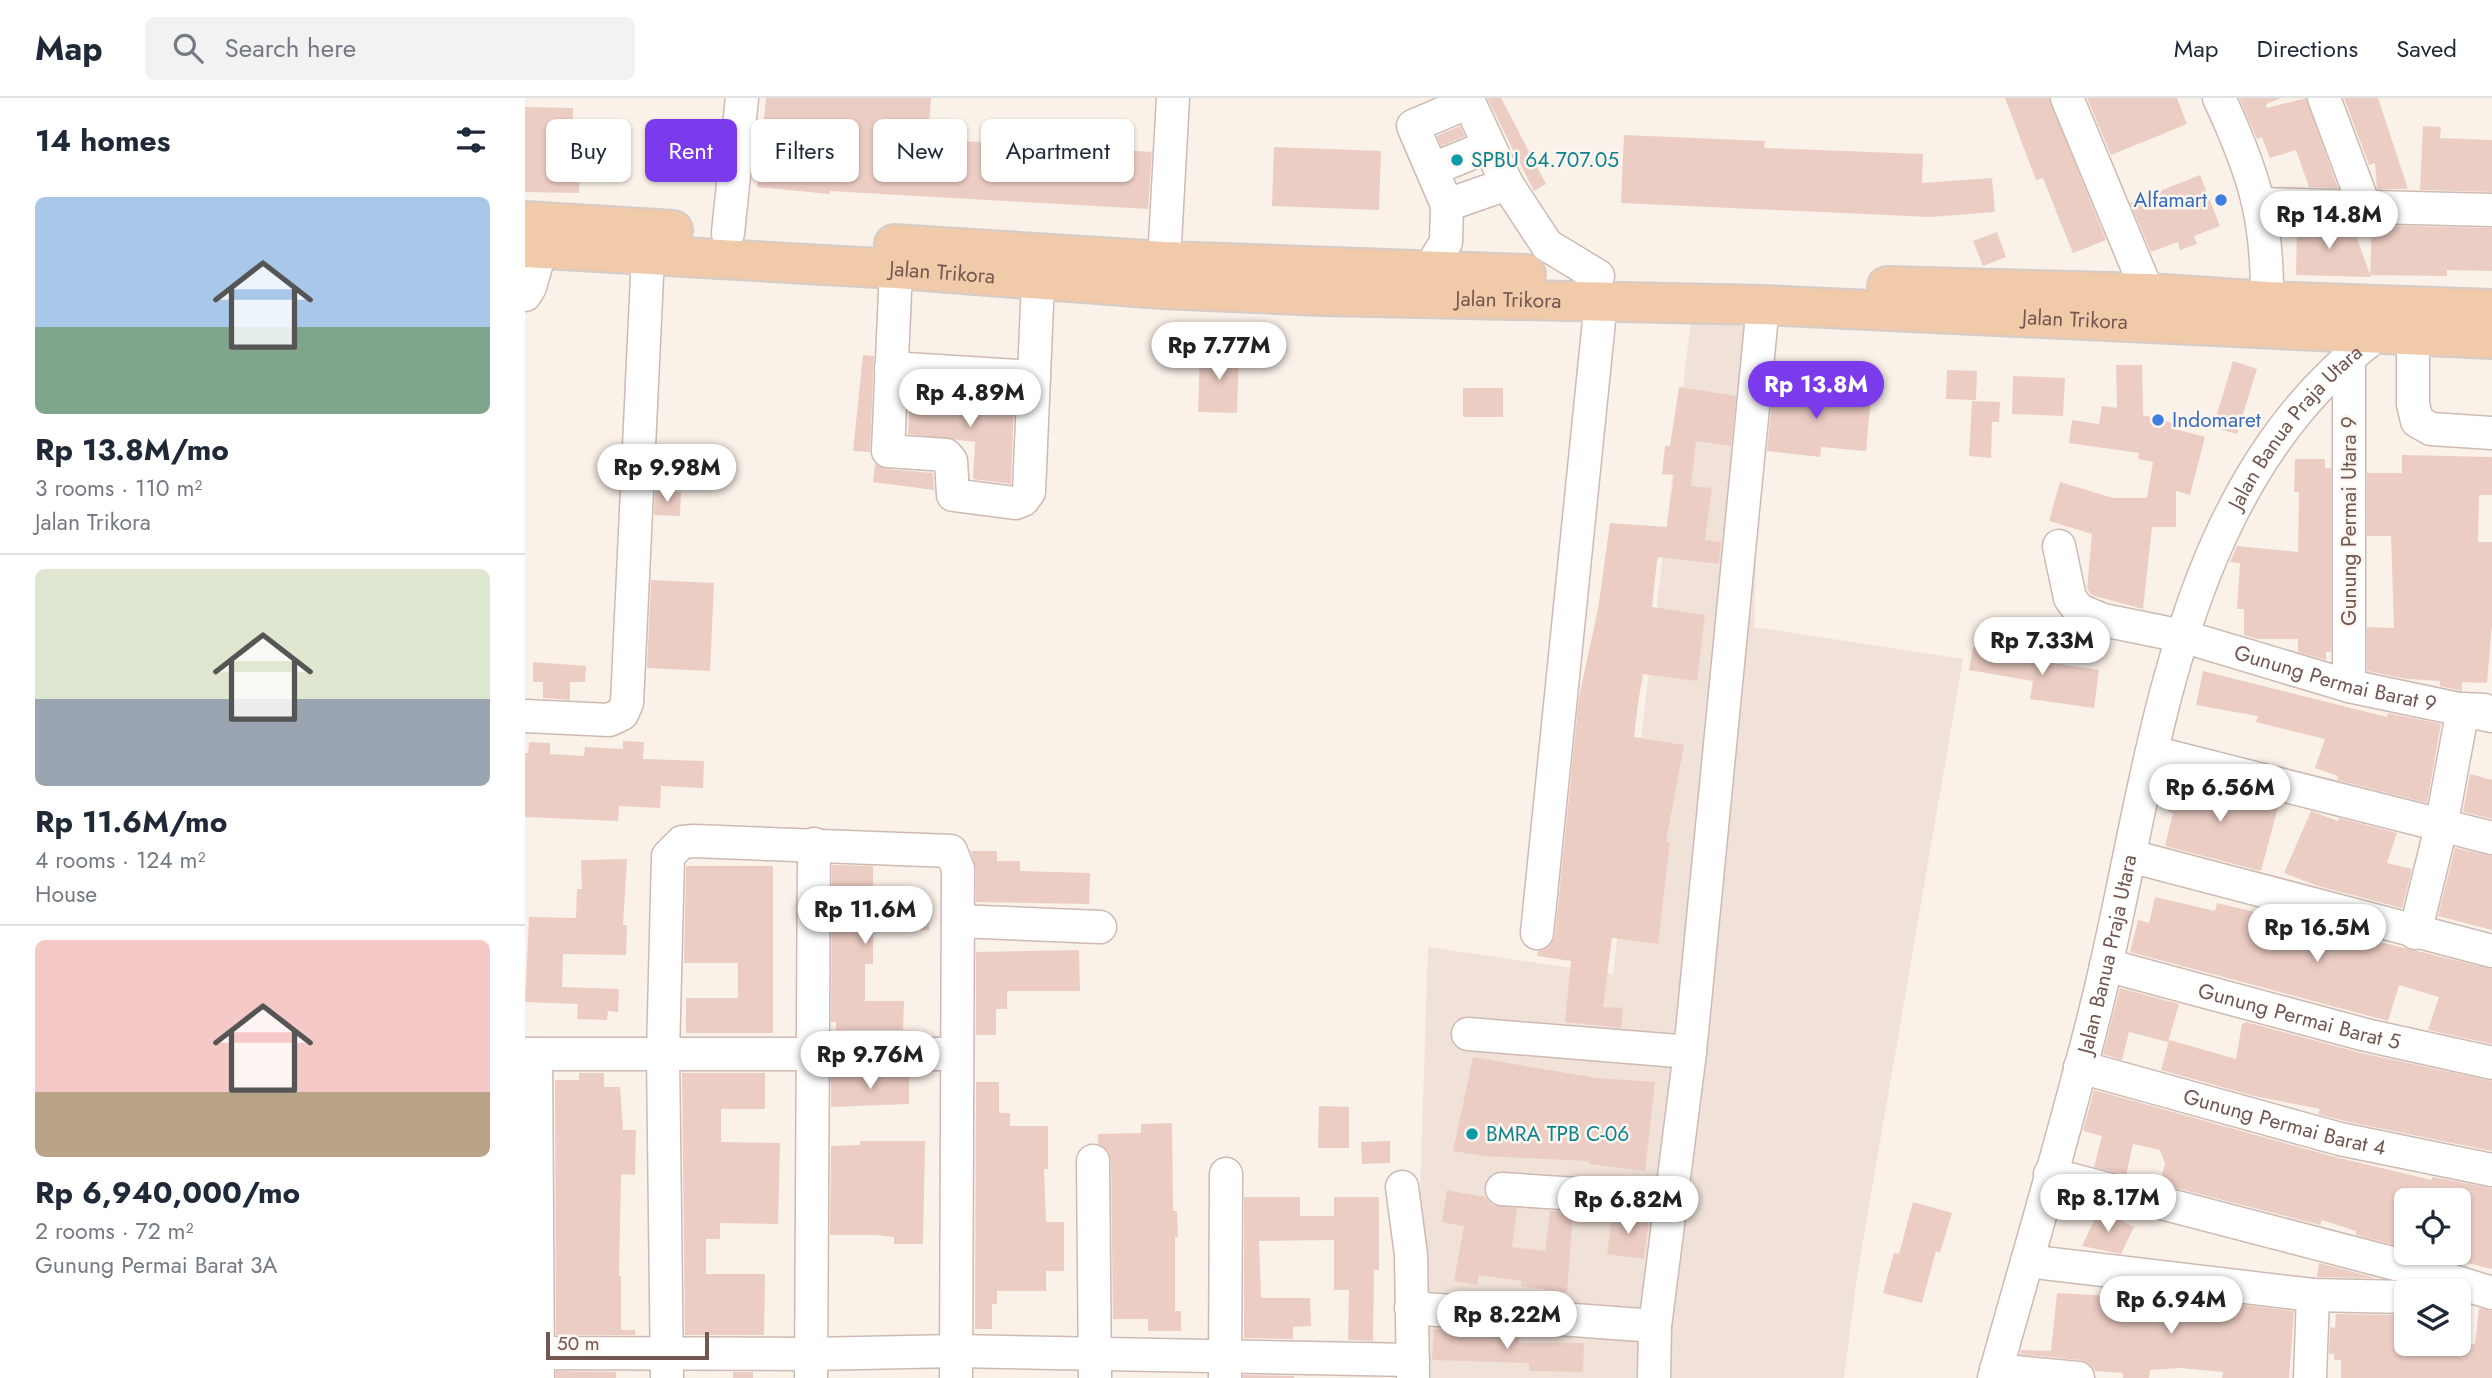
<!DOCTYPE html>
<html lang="en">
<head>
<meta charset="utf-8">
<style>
	:root { --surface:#fff; --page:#f2f2f3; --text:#1f2937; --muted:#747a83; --line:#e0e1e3; --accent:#7c3aed }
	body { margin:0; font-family:Jost,sans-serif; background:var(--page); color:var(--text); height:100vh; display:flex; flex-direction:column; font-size:26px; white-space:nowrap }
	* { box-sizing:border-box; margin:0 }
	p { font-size:23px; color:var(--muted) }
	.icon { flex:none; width:38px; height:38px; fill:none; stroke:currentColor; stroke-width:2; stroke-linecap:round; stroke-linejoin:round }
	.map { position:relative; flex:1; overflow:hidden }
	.sheet { display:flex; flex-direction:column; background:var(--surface); width:525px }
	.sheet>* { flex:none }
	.guide { position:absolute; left:21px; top:21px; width:665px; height:63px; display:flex; gap:14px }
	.fabs { position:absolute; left:1869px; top:1090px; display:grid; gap:14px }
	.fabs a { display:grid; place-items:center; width:77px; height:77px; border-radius:10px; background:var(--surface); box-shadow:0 2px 5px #0004; font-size:35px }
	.scale { position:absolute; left:21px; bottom:18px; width:163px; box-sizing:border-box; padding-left:7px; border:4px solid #725650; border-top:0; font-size:19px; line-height:24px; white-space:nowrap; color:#725650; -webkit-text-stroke:5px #fdf5ef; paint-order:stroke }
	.price { position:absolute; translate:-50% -60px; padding:0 16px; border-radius:24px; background:#fff; color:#222; font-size:23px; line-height:46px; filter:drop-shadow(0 2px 4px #0008) }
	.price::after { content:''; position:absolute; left:50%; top:42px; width:21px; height:16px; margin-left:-10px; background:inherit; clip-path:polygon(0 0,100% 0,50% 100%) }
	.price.current { background:var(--accent); color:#fff }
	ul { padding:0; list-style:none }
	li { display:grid; align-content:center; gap:14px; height:371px; padding:0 35px }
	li+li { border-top:2px solid var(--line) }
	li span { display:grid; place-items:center; height:217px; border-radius:10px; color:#555 }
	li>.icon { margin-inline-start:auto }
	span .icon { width:126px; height:126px; fill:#fffc; stroke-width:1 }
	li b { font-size:30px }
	h2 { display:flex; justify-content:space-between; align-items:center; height:84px; padding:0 35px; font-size:30px }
	.chip { padding:0 24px; border-radius:10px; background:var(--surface); box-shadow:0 2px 5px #0004; font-size:24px; line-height:63px }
	.chip.current { background:var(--accent); color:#fff }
	header { display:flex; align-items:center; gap:42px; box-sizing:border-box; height:98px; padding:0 35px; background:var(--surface); border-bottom:2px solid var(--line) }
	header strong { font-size:33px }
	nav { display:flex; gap:38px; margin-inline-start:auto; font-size:24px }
	.search { width:490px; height:63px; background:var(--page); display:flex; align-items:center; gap:18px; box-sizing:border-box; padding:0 24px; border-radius:10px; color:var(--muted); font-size:26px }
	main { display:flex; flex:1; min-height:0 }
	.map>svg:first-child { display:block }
	.residential { fill:#f1e2d9 }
	.building { fill:#eccdc4 }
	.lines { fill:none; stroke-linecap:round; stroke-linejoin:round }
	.minor-casing { stroke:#cdbab3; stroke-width:35 }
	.major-casing { stroke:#d5ccca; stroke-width:42 }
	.minor { stroke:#fff; stroke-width:32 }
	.major { stroke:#f1caaa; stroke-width:38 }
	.culture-dot { fill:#0f9aa8; stroke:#fdf5ef; stroke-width:2.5 }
	.shop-dot { fill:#3f7fe0; stroke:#fdf5ef; stroke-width:2.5 }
	.labels { text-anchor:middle; stroke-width:5; stroke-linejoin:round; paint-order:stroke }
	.culture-label { font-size:21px; fill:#0d838f; stroke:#fdf5ef; text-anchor:start }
	.shop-label { font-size:21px; fill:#366cbe; stroke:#fdf5ef; text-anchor:end }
	.street-label { font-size:21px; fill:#725650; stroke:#fdf5ef }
</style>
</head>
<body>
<header>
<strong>Map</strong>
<div class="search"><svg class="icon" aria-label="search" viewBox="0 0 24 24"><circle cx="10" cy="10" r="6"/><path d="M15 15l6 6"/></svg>Search here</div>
<nav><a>Map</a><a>Directions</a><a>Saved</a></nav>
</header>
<main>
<section class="sheet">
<h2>14 homes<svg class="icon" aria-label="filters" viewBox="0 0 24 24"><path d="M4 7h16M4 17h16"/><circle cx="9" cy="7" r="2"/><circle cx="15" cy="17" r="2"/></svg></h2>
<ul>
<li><span style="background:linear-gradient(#a9c7e8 60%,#7fa58c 0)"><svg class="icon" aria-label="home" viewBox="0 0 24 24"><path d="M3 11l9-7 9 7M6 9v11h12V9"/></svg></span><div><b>Rp 13.8M/mo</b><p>3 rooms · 110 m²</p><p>Jalan Trikora</p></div></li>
<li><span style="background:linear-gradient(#dfe7d0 60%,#9aa5b1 0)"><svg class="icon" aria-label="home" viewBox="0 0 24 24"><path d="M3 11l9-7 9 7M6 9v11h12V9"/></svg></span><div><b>Rp 11.6M/mo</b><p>4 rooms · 124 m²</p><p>House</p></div></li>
<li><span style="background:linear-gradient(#f6c9c9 70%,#b9a48a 0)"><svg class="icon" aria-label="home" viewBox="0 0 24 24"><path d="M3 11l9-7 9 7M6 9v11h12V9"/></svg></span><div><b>Rp 6,940,000/mo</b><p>2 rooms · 72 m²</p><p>Gunung Permai Barat 3A</p></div></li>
</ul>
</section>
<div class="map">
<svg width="1967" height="1280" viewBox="0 0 1967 1280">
	<rect width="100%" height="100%" fill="#faf1e9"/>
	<path class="residential" d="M 1168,205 L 1238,207 L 1229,529 L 1438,561 L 1332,1178 L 1319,1280 L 889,1280 L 903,849 L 1088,876 Z"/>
	<path class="building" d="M 241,0 L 406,0 L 403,41 L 627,54 L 623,111 L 305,93 L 305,96 L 232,89 Z
		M 962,0 L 976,0 L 1021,86 L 1009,93 Z
		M 1480,0 L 1524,0 L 1581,142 L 1548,155 L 1530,111 L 1534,109 L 1530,110 L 1518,80 L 1511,82 Z
		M 1562,0 L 1652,0 L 1662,26 L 1586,57 Z
		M 1714,0 L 1756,0 L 1741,6 L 1742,10 L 1781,0 L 1813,90 L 1784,89 L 1771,52 L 1745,60 L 1737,39 L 1732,41 Z
		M 1819,0 L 1853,0 L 1883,91 L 1852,91 L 1850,65 L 1844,67 Z
		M 0,9 L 48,10 L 47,62 L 55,62 L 54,95 L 0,94 Z
		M 935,28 L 940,38 L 916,48 L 912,38 Z
		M 1898,28 L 1916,29 L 1915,40 L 1967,42 L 1967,94 L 1895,92 Z
		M 1099,37 L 1240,43 L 1239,50 L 1398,56 L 1397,85 L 1467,80 L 1470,114 L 1405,119 L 1096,105 Z
		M 749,49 L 856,53 L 854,112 L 747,108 Z
		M 1675,77 L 1695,128 L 1669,138 L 1672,146 L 1655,152 L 1653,144 L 1626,154 L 1605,105 Z
		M 1772,125 L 1827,127 L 1846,179 L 1771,177 Z
		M 1847,127 L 1967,130 L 1967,173 L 1922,172 L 1922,178 L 1845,177 Z
		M 1472,134 L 1481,159 L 1458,168 L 1448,143 Z
		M 675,252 L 714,253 L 712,315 L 673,314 Z
		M 338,257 L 349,258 L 345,354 L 328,353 Z
		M 1708,263 L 1732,271 L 1712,336 L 1688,329 Z
		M 1591,267 L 1617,267 L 1618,317 L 1651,326 L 1650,331 L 1680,339 L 1665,397 L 1651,393 L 1651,429 L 1627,429 L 1618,511 L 1566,497 L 1562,490 L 1567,436 L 1524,423 L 1535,384 L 1588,400 L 1622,400 L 1628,364 L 1613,361 L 1614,355 L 1544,345 L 1547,322 L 1574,326 L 1577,308 L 1592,310 Z
		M 1422,272 L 1452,273 L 1451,302 L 1421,301 Z
		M 1488,278 L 1540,280 L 1538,318 L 1487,316 Z
		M 1249,281 L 1275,284 L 1274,292 L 1346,298 L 1341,353 L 1296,349 L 1295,359 L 1242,353 Z
		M 1154,289 L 1211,298 L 1206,348 L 1171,343 L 1166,388 L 1187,390 L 1180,442 L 1196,444 L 1194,466 L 1133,459 L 1132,463 L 1127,509 L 1180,517 L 1172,583 L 1118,576 L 1113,605 L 1109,639 L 1159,647 L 1141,744 L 1145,744 L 1133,846 L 1087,840 L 1078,909 L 1098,910 L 1096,930 L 1040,924 L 1046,863 L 1012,858 L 1013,853 L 1026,846 L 1030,837 L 1054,599 L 1073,511 L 1085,425 L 1142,429 L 1149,377 L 1137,376 L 1140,348 L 1145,348 Z
		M 938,290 L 978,290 L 978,319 L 938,319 Z
		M 425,292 L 444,293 L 444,301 L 489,303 L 486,386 L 448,381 L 450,344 L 383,336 L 385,298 L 425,301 Z
		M 1447,303 L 1475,304 L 1474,324 L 1467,324 L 1466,360 L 1444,358 Z
		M 1877,357 L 1967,359 L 1967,397 L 1954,397 L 1953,444 L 1967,444 L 1967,526 L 1962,585 L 1937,584 L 1937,593 L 1915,588 L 1915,583 L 1882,581 L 1842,573 L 1842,529 L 1869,530 L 1866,438 L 1842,438 L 1842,375 L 1877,375 Z
		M 1770,361 L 1800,361 L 1800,370 L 1806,370 L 1806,554 L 1801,554 L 1801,562 L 1773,554 L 1773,541 L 1732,541 L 1719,537 L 1719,511 L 1712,511 L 1715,465 L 1705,464 L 1712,448 L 1773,454 L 1774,394 L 1769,394 Z
		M 350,366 L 362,371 L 408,375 L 409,392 L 348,384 Z
		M 130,393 L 156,394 L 155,418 L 129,417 Z
		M 126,482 L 189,485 L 185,573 L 122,570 Z
		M 1448,549 L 1502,559 L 1502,561 L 1574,572 L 1569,610 L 1505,601 L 1508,583 L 1444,572 Z
		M 8,564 L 61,568 L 60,584 L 45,584 L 45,602 L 18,600 L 18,584 L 8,584 Z
		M 1678,573 L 1862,619 L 1863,615 L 1916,626 L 1902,705 L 1812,682 L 1813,678 L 1790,670 L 1800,641 L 1731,624 L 1733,618 L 1671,607 Z
		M 98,643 L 119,644 L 118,661 L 179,663 L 178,690 L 136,688 L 135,710 L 94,708 L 93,723 L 0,719 L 0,655 L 3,655 L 4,644 L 25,645 L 25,656 L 59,658 L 60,649 L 98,651 Z
		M 1945,676 L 1967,682 L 1967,721 L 1938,714 Z
		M 1651,679 L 1728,699 L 1728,702 L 1753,709 L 1736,773 L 1640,748 L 1648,715 L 1643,714 Z
		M 1786,713 L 1813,723 L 1814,720 L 1872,735 L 1862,765 L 1887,771 L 1877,810 L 1793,788 L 1759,775 Z
		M 1930,750 L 1967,758 L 1967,832 L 1913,818 Z
		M 446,753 L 472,753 L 472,763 L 495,763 L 495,773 L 565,775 L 564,806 L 451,804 L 451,771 Z
		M 102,761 L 98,827 L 102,827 L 101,857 L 38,856 L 37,889 L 94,891 L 93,914 L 83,913 L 82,922 L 52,921 L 53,906 L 0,904 L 4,819 L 51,820 L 52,791 L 57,791 L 56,762 Z
		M 307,767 L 348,768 L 348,800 L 404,800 L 404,832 L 348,832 L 348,866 L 340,866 L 340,903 L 379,903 L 378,932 L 311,932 L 311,924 L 306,924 Z
		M 161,768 L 248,768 L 248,935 L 161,935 L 161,900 L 213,900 L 213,865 L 159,865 Z
		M 1630,799 L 1690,813 L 1692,805 L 1967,871 L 1967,946 L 1903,932 L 1914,899 L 1874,887 L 1863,923 L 1605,854 L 1613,822 L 1624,825 Z
		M 554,852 L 555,893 L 482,893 L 482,911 L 471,911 L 471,937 L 451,937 L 451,854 Z
		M 1595,890 L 1654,906 L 1643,944 L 1604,934 L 1597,962 L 1578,956 Z
		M 1721,924 L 1836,955 L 1967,983 L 1967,1053 L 1819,1023 L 1793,1016 L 1795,1011 L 1729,998 L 1636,972 L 1644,942 L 1711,961 L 1717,926 Z
		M 948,959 L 1072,980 L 1130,984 L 1120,1073 L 1064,1066 L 1064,1063 L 959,1058 L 928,1053 Z
		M 54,975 L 79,975 L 79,989 L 95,989 L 98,1032 L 111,1032 L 110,1077 L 96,1076 L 94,1178 L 96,1178 L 96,1232 L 110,1232 L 110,1237 L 31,1237 L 30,982 L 54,982 Z
		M 157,975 L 240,975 L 240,1011 L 196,1011 L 196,1044 L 255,1045 L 253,1126 L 195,1125 L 195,1141 L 181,1141 L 181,1176 L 240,1176 L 239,1237 L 160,1237 Z
		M 384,977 L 384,1006 L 306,1009 L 306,978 Z
		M 451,984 L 474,984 L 474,1015 L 485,1015 L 485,1028 L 523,1028 L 523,1071 L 519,1071 L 521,1124 L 539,1124 L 539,1173 L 521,1173 L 521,1193 L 472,1193 L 472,1206 L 467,1206 L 467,1231 L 450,1231 Z
		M 1569,992 L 1810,1059 L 1907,1082 L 1907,1079 L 1967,1090 L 1967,1171 L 1934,1163 L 1934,1102 L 1881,1102 L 1881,1150 L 1831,1137 L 1831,1133 L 1797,1122 L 1795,1127 L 1635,1086 L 1640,1065 L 1635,1052 L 1608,1046 L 1601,1077 L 1569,1069 L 1577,1038 L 1558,1033 Z
		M 794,1008 L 824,1009 L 824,1050 L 793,1050 Z
		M 647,1025 L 648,1113 L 652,1113 L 653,1139 L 650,1139 L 650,1213 L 656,1213 L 656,1233 L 623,1233 L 623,1221 L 588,1221 L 586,1063 L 583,1053 L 573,1046 L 573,1036 L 616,1035 L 616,1026 Z
		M 335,1043 L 400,1043 L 398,1146 L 369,1146 L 369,1139 L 351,1137 L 305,1137 L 306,1048 L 335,1047 Z
		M 865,1043 L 865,1065 L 837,1066 L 836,1044 Z
		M 922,1092 L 960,1099 L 967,1107 L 992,1110 L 987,1149 L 1020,1153 L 1025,1113 L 1048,1114 L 1042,1195 L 996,1188 L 996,1183 L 954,1177 L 952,1187 L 929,1183 L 939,1128 L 917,1124 Z
		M 719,1099 L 775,1099 L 775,1118 L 809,1118 L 809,1099 L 854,1099 L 854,1172 L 849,1172 L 848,1243 L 823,1242 L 824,1192 L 809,1192 L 809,1142 L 734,1143 L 736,1200 L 785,1200 L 786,1228 L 768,1229 L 768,1241 L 719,1240 Z
		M 1388,1104 L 1427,1115 L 1415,1155 L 1411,1153 L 1397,1205 L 1358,1195 L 1369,1155 L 1374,1156 Z
		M 1574,1112 L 1609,1129 L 1596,1156 L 1557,1148 Z
		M 1087,1117 L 1124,1119 L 1119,1161 L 1082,1156 Z
		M 1794,1165 L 1851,1180 L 1792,1179 Z
		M 1532,1195 L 1674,1203 L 1670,1201 L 1769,1213 L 1764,1280 L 1697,1280 L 1698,1274 L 1655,1270 L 1625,1272 L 1624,1280 L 1598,1280 L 1598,1275 L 1570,1273 L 1564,1266 L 1555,1262 L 1495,1256 L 1496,1252 L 1526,1253 Z
		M 1954,1210 L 1967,1213 L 1967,1280 L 1816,1280 L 1816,1262 L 1809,1262 L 1809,1256 L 1804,1256 L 1805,1229 L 1810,1230 L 1811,1216 L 1881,1217 L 1881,1246 L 1950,1246 Z
		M 909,1231 L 994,1237 L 994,1245 L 1059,1245 L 1058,1274 L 1004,1273 L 1004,1265 L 907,1262 Z
		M 31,1273 L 91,1274 L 91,1280 L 31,1280 Z
		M 208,1274 L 228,1274 L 228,1280 L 208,1280 Z
		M 718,1277 L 769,1278 L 769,1280 L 718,1280 Z"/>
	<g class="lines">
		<defs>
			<g id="minor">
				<path d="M 1542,0 L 1623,195"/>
				<path d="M 1694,0 C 1729,75 1743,120 1742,203"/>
				<path d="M 1799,0 L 1840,110"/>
				<path d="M 908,71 L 964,48"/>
				<path d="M 1735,106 L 1967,112"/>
				<path d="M 922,107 L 982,86"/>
				<path d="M 203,135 L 217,0"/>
				<path d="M 639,163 L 648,0"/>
				<path d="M 371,171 L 363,353 L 421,357 L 426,363 L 428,397 L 490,405 L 498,402 L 504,394 L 513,183"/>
				<path d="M 904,172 L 921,144 L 922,107 L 888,28 L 944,4 L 982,86 L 1022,147 L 1073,178"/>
				<path d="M 0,197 L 5,189 L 16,151"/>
				<path d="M 1888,237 L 1888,306 L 1892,323 L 1906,331 L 1967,335"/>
				<path d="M 1824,258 L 1824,588"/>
				<path d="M 366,270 L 509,279"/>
				<path id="s1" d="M 1534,448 L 1545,500 L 1554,512 L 1578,522 L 1657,538 L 1824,588 L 1967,618"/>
				<path d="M 0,618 L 84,622 L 97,616 L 102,605 L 123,157"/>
				<path d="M 1627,654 L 1967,740"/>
				<path d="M 1605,758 L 1967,853"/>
				<path d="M 433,823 L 575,829"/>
				<path d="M 1012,835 L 1076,203"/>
				<path d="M 1890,835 L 1916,729 L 1938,611 L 1959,612"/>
				<path id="s2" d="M 1581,867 L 1841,937 L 1967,965"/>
				<path d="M 943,936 L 1165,954"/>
				<path d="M 0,956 L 432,956"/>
				<path d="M 11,956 L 13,1280"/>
				<path id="s3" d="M 1555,969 L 1815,1041 L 1967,1072"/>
				<path d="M 568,1063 L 570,1280"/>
				<path d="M 1525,1076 L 1886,1170 L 1967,1195"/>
				<path d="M 877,1089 L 886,1157 L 888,1280"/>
				<path d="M 977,1091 L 1144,1102"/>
				<path d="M 1502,1163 L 1788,1197 L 1881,1199"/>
				<path d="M 886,1210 L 1130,1228"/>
				<path d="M 0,1255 L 286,1256 L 431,1253 L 888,1262"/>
				<path d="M 1471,1272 L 1553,1280"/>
				<path d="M 142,1280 L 138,956 L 143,758 L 157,744 L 169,743 L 426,753 L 433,771 L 431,1280"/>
				<path d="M 286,1280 L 289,746"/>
				<path d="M 700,1280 L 701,1076"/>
				<path d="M 1129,1280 L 1130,1228 L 1165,954 L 1238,207"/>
				<path id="s4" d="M 1469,1280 C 1504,1154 1542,1029 1573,902 C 1630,671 1646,392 1852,237"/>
				<path d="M 1785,1280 L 1788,1197"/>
			</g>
			<g id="major">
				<path d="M 0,123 L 148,132"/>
				<path d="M 369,146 L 639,163 L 1001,176"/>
				<path id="s5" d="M 0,150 L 371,171 L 638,191 L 798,198 L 1238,207 L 1967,241"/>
				<path d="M 1362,188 L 1623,195 L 1742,203 L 1967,211"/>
			</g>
		</defs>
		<use href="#minor" class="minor-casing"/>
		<use href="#major" class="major-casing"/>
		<use href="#minor" class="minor"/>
		<use href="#major" class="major"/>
	</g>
	<g class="culture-dot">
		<circle cx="932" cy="62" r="7"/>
		<circle cx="947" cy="1036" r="7"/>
	</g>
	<g class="shop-dot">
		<circle cx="1696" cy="102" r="7"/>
		<circle cx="1633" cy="322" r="7"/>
	</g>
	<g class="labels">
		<g class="culture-label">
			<text x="946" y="69">SPBU 64.707.05</text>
			<text x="961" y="1043">BMRA TPB C-06</text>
		</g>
		<g class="shop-label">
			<text x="1682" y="109">Alfamart</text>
			<text x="1647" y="329" text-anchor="start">Indomaret</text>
		</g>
		<g class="street-label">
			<text dy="7" stroke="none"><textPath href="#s5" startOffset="418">Jalan Trikora</textPath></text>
			<text dy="7" stroke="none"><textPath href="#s5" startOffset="985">Jalan Trikora</textPath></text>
			<text dy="7" stroke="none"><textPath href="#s5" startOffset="1552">Jalan Trikora</textPath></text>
			<text dy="7" stroke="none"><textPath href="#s4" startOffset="1006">Jalan Banua Praja Utara</textPath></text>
			<text transform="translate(1824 423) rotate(-90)" y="7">Gunung Permai Utara 9</text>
			<text dy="7" stroke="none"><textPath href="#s1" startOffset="334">Gunung Permai Barat 9</textPath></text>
			<text dy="7" stroke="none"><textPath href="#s4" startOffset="439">Jalan Banua Praja Utara</textPath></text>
			<text dy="7" stroke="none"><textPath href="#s2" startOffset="200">Gunung Permai Barat 5</textPath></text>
			<text dy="7" stroke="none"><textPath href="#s3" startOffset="212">Gunung Permai Barat 4</textPath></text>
		</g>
	</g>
</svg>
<div class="fabs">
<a><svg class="icon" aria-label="locate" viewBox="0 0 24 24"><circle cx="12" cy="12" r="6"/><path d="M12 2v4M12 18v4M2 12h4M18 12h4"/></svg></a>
<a><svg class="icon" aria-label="layers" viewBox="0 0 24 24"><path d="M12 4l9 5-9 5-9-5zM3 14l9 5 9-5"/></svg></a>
</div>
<div class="scale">50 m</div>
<b class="price" style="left:1804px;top:153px">Rp 14.8M</b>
<b class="price" style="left:694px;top:284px">Rp 7.77M</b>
<b class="price current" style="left:1291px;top:323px">Rp 13.8M</b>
<b class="price" style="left:445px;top:331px">Rp 4.89M</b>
<b class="price" style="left:142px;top:406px">Rp 9.98M</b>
<b class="price" style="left:1517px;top:579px">Rp 7.33M</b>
<b class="price" style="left:1695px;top:726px">Rp 6.56M</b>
<b class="price" style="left:340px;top:848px">Rp 11.6M</b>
<b class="price" style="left:1792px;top:866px">Rp 16.5M</b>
<b class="price" style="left:345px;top:993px">Rp 9.76M</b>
<b class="price" style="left:1583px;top:1136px">Rp 8.17M</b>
<b class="price" style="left:1103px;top:1138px">Rp 6.82M</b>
<b class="price" style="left:1646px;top:1238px">Rp 6.94M</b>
<b class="price" style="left:982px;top:1253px">Rp 8.22M</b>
<div class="guide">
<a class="chip">Buy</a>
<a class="chip current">Rent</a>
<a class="chip">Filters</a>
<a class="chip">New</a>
<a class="chip">Apartment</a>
</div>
</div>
</main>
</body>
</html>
